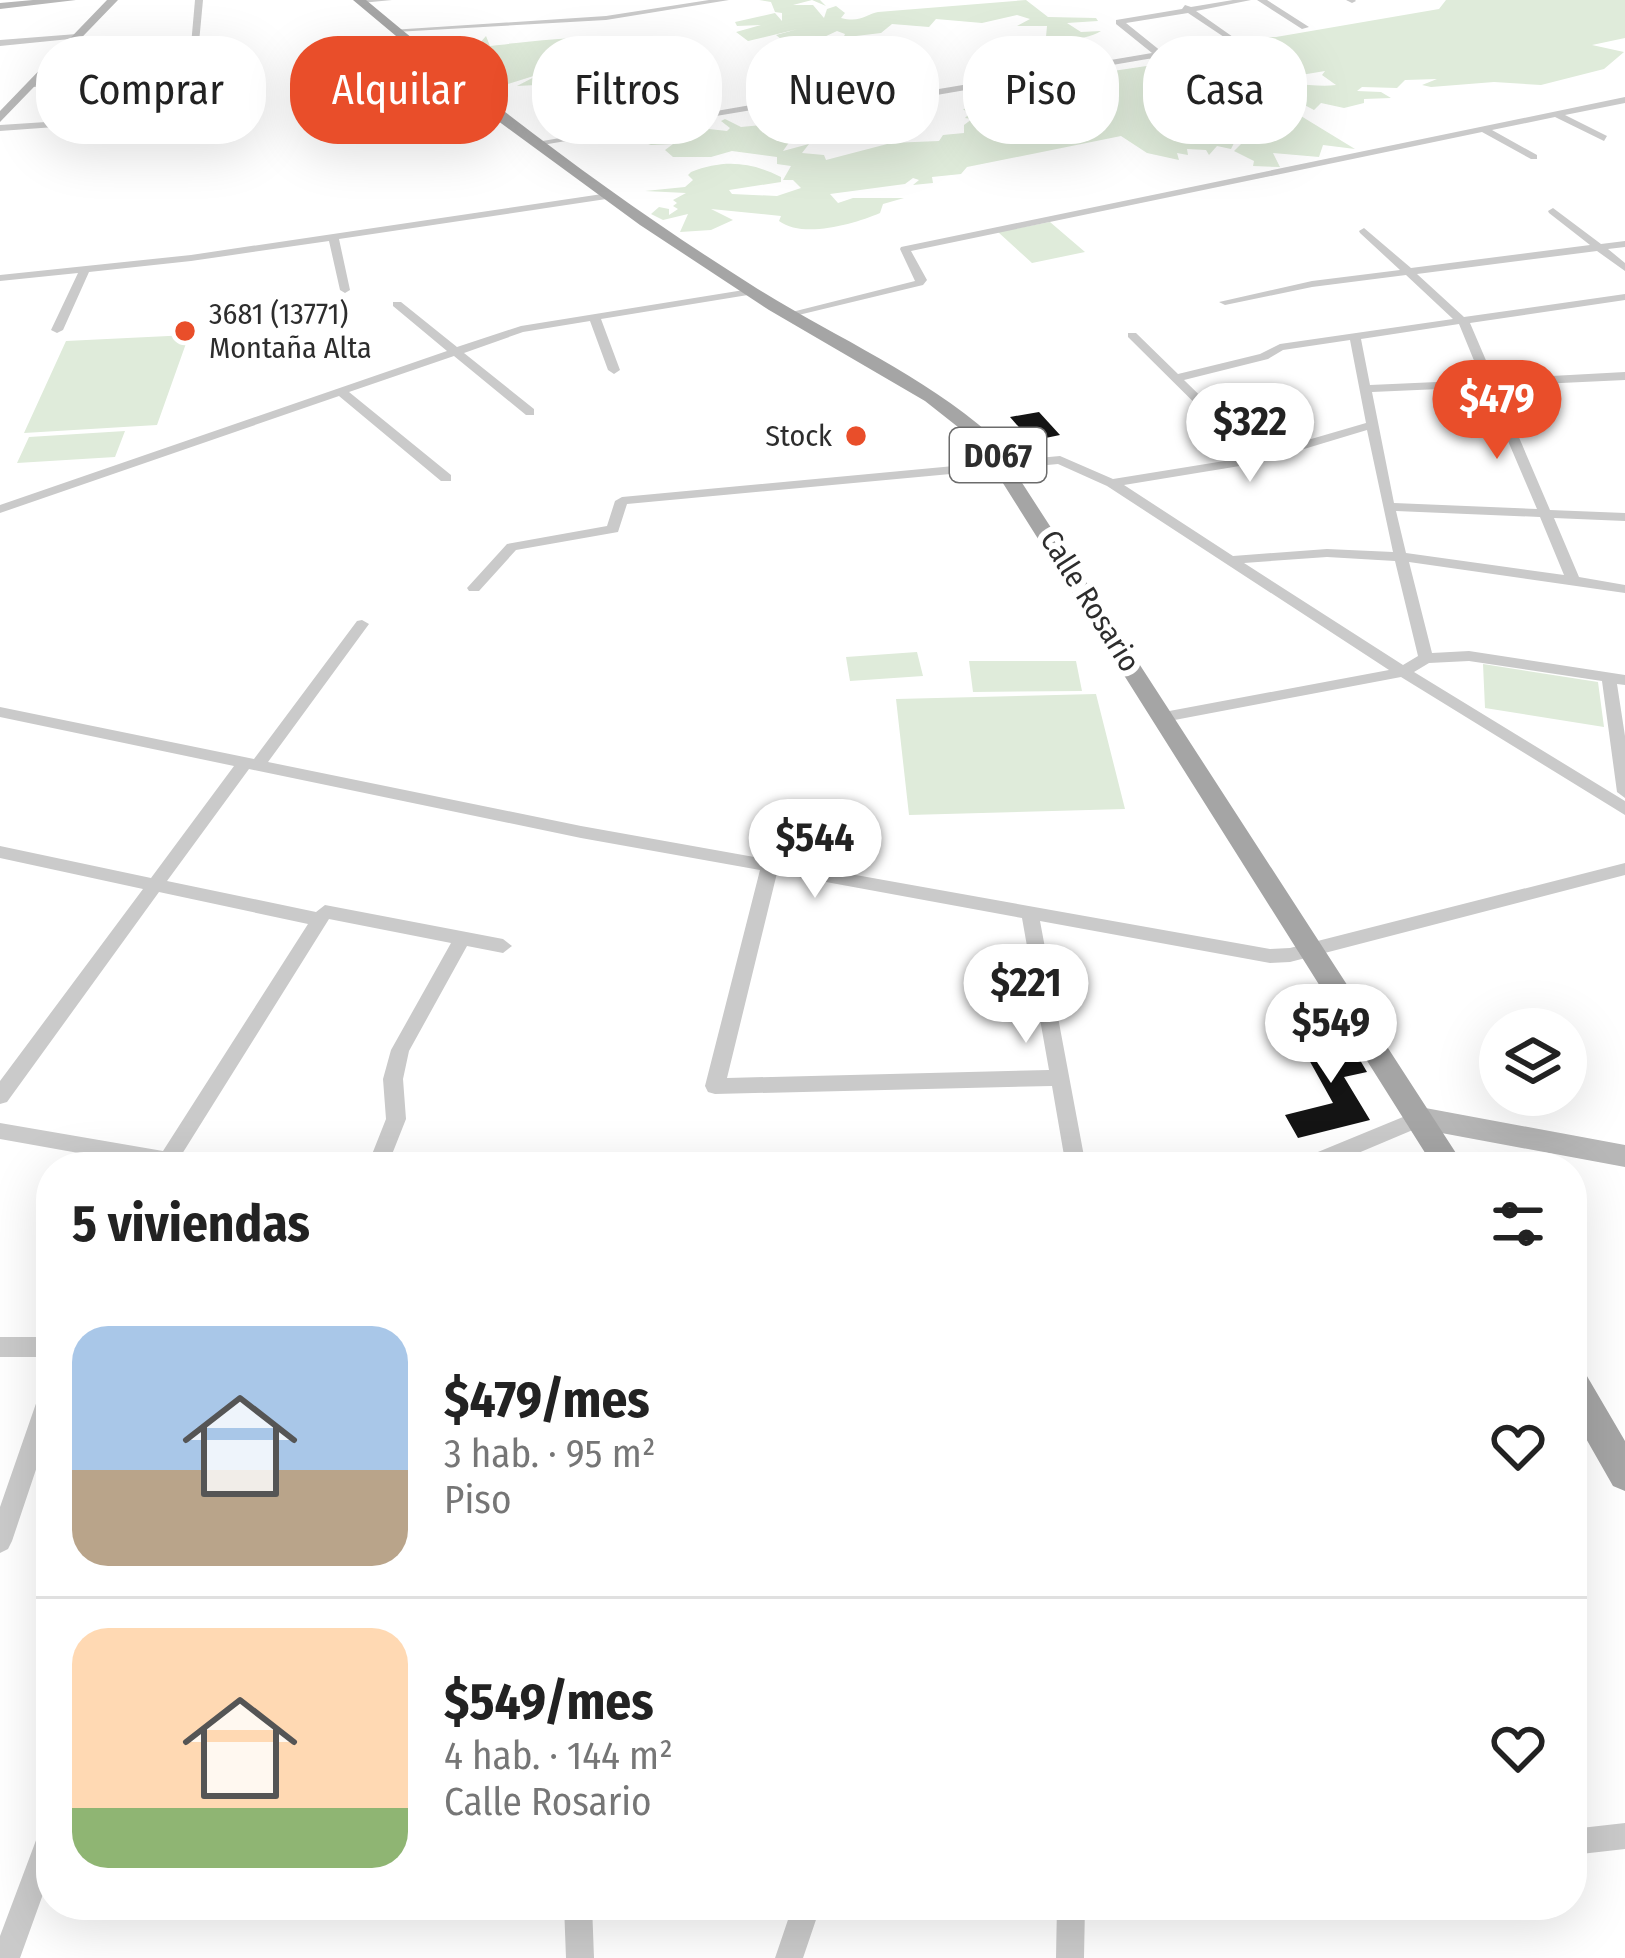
<!DOCTYPE html>
<html lang="es">
<head>
<meta charset="utf-8">
<style>
	:root { --surface:#fff; --page:#f2f2f2; --text:#222; --muted:#767676; --line:#e0e0e0; --accent:#e94e2a }
	body { margin:0; font-family:"Fira Sans Condensed",sans-serif; background:var(--page); color:var(--text); height:100vh; display:flex; flex-direction:column; font-size:45px; white-space:nowrap }
	* { box-sizing:border-box; margin:0 }
	p { font-size:39px; color:var(--muted) }
	.icon { flex:none; width:66px; height:66px; fill:none; stroke:currentColor; stroke-width:2; stroke-linecap:round; stroke-linejoin:round }
	.map { position:relative; flex:1; overflow:hidden }
	.panel { position:absolute; left:36px; top:1152px; width:1551px; height:768px; display:flex; flex-direction:column; background:var(--surface); border-radius:48px; box-shadow:0 12px 48px #0002 }
	.panel>* { flex:none }
	.banner { position:absolute; left:36px; top:36px; width:1554px; height:108px; display:flex; gap:24px }
	.buttons { position:absolute; left:1479px; top:1008px; display:grid; gap:24px }
	.buttons a { display:grid; place-items:center; width:108px; height:108px; border-radius:50%; background:var(--surface); box-shadow:0 12px 48px #0002; font-size:60px }
	.price { position:absolute; translate:-50% -102px; padding:0 27px; border-radius:42px; background:#fff; color:#222; font-size:39px; line-height:78px; filter:drop-shadow(0 3px 6px #0008) }
	.price::after { content:''; position:absolute; left:50%; top:72px; width:36px; height:27px; margin-left:-18px; background:inherit; clip-path:polygon(0 0,100% 0,50% 100%) }
	.price.selected { background:var(--accent); color:#fff }
	ul { padding:0; list-style:none }
	li { display:flex; align-items:center; gap:36px; height:300px; padding:0 36px }
	li+li { border-top:3px solid var(--line) }
	li span { display:grid; place-items:center; flex:none; width:336px; height:240px; border-radius:36px; color:#555 }
	li>.icon { margin-inline-start:auto }
	span .icon { width:144px; height:144px; fill:#fffc; stroke-width:1 }
	li b { font-size:51px }
	h2 { display:flex; justify-content:space-between; align-items:center; height:144px; padding:0 36px; font-size:51px }
	.chip { padding:0 42px; border-radius:48px; background:var(--surface); box-shadow:0 12px 48px #0002; font-size:42px; line-height:108px }
	.chip.selected { background:var(--accent); color:#fff }
	.map>svg:first-child { display:block }
	.green { fill:#dfebda }
	.building { fill:#141414 }
	.lines { fill:none; stroke-linecap:round; stroke-linejoin:round }
	.street { fill:#cacaca; fill-rule:evenodd }
	.secondary { fill:#b7b7b7; fill-rule:evenodd }
	.primary { fill:#a5a5a5; fill-rule:evenodd }
	.poi-dot { fill:#e94e2a; stroke:#fff; stroke-width:4.5 }
	.labels { text-anchor:middle; stroke-width:12; stroke-linejoin:round; paint-order:stroke }
	.far-poi-label { font-size:30px; fill:#2d2d2d; stroke:#fff; text-anchor:start }
	.far-street-label { font-size:30px; fill:#2d2d2d; stroke:#fff }
	.shield { fill:#fff; stroke:#6c6c6c; stroke-width:3 }
	.shield-label { font-size:33px; font-weight:bold; fill:#2d2d2d }
</style>
</head>
<body>
<div class="map">
<svg width="1625" height="1958" viewBox="0 0 1625 1958">
	<rect width="100%" height="100%" fill="#fff"/>
	<path class="green" d="M 759,0 L 820,0 L 826,6 L 812,0 L 793,5 L 813,5 L 824,18 L 827,9 L 836,6 L 845,13 L 841,18 C 861,23 867,14 878,12 L 1026,0 L 1048,17 L 1096,18 L 1098,21 L 1067,23 L 1081,32 L 1101,31 C 1088,39 1060,43 1046,37 L 1047,26 L 1017,26 L 1030,19 L 1017,15 L 982,23 L 936,19 L 929,27 L 892,24 L 881,33 L 856,36 L 856,41 L 842,41 L 845,34 L 837,31 L 822,38 L 830,44 L 810,48 L 805,40 L 798,43 L 798,48 L 769,46 L 781,39 L 776,35 L 798,29 L 748,41 L 736,32 L 761,25 L 737,26 L 735,22 L 775,13 L 782,21 L 782,13 L 775,12 L 771,2 Z
		M 1446,0 L 1625,0 L 1625,38 L 1592,45 L 1624,52 L 1604,69 L 1541,85 L 1494,82 L 1431,87 L 1422,85 L 1437,79 L 1405,80 L 1397,88 L 1362,87 L 1357,91 L 1381,92 L 1391,98 L 1364,99 L 1364,103 L 1344,108 L 1321,103 L 1314,110 L 1272,88 C 1292,80 1314,88 1336,85 L 1322,75 L 1325,71 L 1277,79 L 1277,84 L 1231,79 L 1252,64 L 1223,80 L 1212,71 L 1190,67 L 1209,80 L 1204,87 L 1211,90 L 1206,96 L 1211,109 L 1247,112 L 1234,119 L 1296,113 L 1355,149 L 1323,145 L 1319,157 L 1273,153 L 1280,167 L 1253,166 L 1254,161 L 1234,151 L 1243,142 L 1263,142 L 1265,137 L 1236,139 L 1231,149 L 1217,146 L 1209,155 L 1206,150 L 1187,149 L 1188,155 L 1177,153 L 1179,160 L 1147,153 L 1121,136 L 967,167 L 961,174 L 932,177 L 933,183 L 913,185 L 919,180 L 913,178 L 905,184 L 830,194 L 838,203 L 853,198 L 904,198 L 883,204 L 880,213 C 854,224 803,239 779,221 L 781,216 L 711,209 L 733,220 L 711,230 L 680,232 L 688,214 L 663,220 L 651,214 L 659,207 L 669,209 L 669,215 L 678,209 L 673,206 L 677,203 L 673,200 L 686,193 L 645,191 L 685,187 L 693,180 L 688,175 L 691,172 C 724,159 751,162 781,177 L 781,182 L 729,190 L 732,194 L 777,196 L 801,188 L 793,180 L 783,180 L 791,166 L 777,164 L 777,157 L 732,151 L 711,157 L 673,157 L 665,150 L 673,144 L 651,145 L 631,138 C 638,129 652,122 664,126 L 656,131 C 669,137 684,137 698,135 L 675,130 L 689,127 L 690,121 L 700,128 L 727,131 L 730,128 L 721,121 L 725,119 L 741,127 L 762,125 L 790,141 L 783,151 L 809,144 L 802,153 L 824,155 L 826,160 L 891,143 L 939,141 L 943,135 L 964,133 L 964,125 L 972,119 L 965,118 L 969,114 L 963,109 L 983,107 L 966,94 L 1074,74 L 1119,101 L 1086,75 L 1160,64 L 1148,58 L 1240,37 L 1276,37 L 1439,9 Z
		M 486,36 L 490,46 C 531,41 633,29 670,45 L 653,47 L 645,54 L 613,54 L 614,58 L 601,59 L 598,56 L 603,52 L 591,52 L 589,57 L 598,62 L 560,73 L 563,78 L 584,80 L 568,89 L 577,97 L 558,102 L 536,85 L 517,86 L 540,74 L 485,91 L 482,87 L 505,75 L 488,69 L 463,73 L 466,67 L 450,59 L 494,54 L 469,46 L 479,44 Z
		M 1050,222 L 1085,252 L 1032,263 L 998,232 Z
		M 189,335 L 157,425 L 24,433 L 66,341 Z
		M 125,431 L 115,457 L 17,463 L 29,437 Z
		M 917,652 L 923,676 L 850,681 L 846,657 Z
		M 969,661 L 1076,661 L 1082,691 L 973,692 Z
		M 1483,664 L 1598,682 L 1604,727 L 1485,708 Z
		M 1096,694 L 1125,809 L 909,815 L 896,699 Z"/>
	<path class="building" d="M 1039,412 L 1060,435 L 1031,441 L 1010,417 Z
		M 1343,1031 L 1367,1072 L 1344,1077 L 1370,1120 L 1298,1138 L 1285,1115 L 1333,1103 L 1298,1040 Z"/>
	<g class="lines">
		<path class="street" d="M 195,0 L 203,0 L 192,117 L 0,131 L 0,125 L 185,113 Z
			M 392,0 L 361,3 L 357,1 L 358,0 Z
			M 709,0 L 729,0 L 606,20 L 395,32 L 391,30 L 606,16 Z
			M 1233,0 L 1251,0 L 1196,11 L 1233,37 L 1230,41 L 1188,13 L 1126,23 L 1162,52 L 1159,57 L 925,97 L 907,84 L 536,146 L 531,143 L 902,79 L 888,67 L 892,64 L 927,91 L 1152,53 L 1116,24 L 1116,20 L 1182,9 L 1185,5 L 1191,7 Z
			M 1257,0 L 1267,0 L 1309,27 L 1302,29 Z
			M 1346,0 L 1355,0 L 1356,1 L 1352,3 Z
			M 77,34 L 80,38 L 0,46 L 0,40 Z
			M 171,74 L 168,79 L 33,87 L 29,84 L 33,81 Z
			M 1625,97 L 1625,103 L 1565,115 L 1607,136 L 1604,141 L 1555,117 L 1492,130 L 1537,155 L 1537,159 L 1531,159 L 1482,132 L 911,251 L 927,280 L 923,285 L 786,318 L 780,315 L 915,281 L 900,249 L 901,247 Z
			M 609,193 L 614,196 L 613,198 L 339,239 L 350,290 L 345,293 L 340,290 L 329,241 L 191,261 L 89,272 L 63,330 L 57,333 L 51,330 L 78,273 L 0,281 L 0,275 L 191,255 Z
			M 1553,208 L 1601,244 L 1625,241 L 1625,247 L 1608,249 L 1625,263 L 1625,271 L 1597,251 L 1417,274 L 1464,317 L 1625,294 L 1625,300 L 1470,323 L 1494,379 L 1625,372 L 1625,380 L 1497,386 L 1550,510 L 1625,513 L 1625,521 L 1554,518 L 1579,577 L 1625,585 L 1625,593 L 1409,562 L 1432,653 L 1469,651 L 1625,675 L 1625,685 L 1617,684 L 1625,736 L 1625,798 L 1617,792 L 1602,681 L 1469,661 L 1429,663 L 1414,672 L 1625,801 L 1625,815 L 1401,677 L 1164,722 L 1159,721 L 1159,713 L 1164,712 L 1389,670 L 1107,486 L 1058,464 L 627,504 L 618,532 L 516,550 L 479,591 L 469,591 L 467,588 L 507,544 L 607,526 L 615,501 L 622,497 L 1060,456 L 1113,479 L 1249,457 L 1128,337 L 1128,333 L 1136,333 L 1178,374 L 1260,354 L 1280,344 L 1453,319 L 1406,275 L 1312,287 L 1225,305 L 1219,302 L 1312,281 L 1400,270 L 1360,233 L 1359,231 L 1364,228 L 1411,268 L 1590,245 L 1549,213 L 1548,211 ZM 1459,324 L 1482,380 L 1370,385 L 1361,339 ZM 1350,340 L 1366,423 L 1260,454 L 1184,380 L 1268,359 L 1283,350 ZM 1485,387 L 1537,509 L 1394,503 L 1372,392 ZM 1367,430 L 1393,552 L 1327,549 L 1233,556 L 1124,485 L 1258,463 ZM 1396,511 L 1540,517 L 1564,575 L 1406,553 ZM 1327,557 L 1395,561 L 1418,656 L 1403,665 L 1244,563 Z
			M 750,289 L 755,292 L 754,294 L 601,319 L 620,370 L 614,374 L 608,370 L 590,321 L 523,332 L 464,353 L 534,409 L 534,415 L 526,415 L 454,356 L 349,392 L 451,475 L 451,481 L 441,481 L 339,396 L 0,513 L 0,505 L 447,351 L 393,306 L 393,302 L 401,302 L 457,347 L 521,326 Z
			M 362,620 L 369,624 L 268,762 L 581,826 L 1270,949 L 1290,948 L 1625,863 L 1625,875 L 1290,962 L 1270,963 L 1040,921 L 1086,1167 L 1066,1167 L 1052,1086 L 715,1094 L 708,1092 L 705,1086 L 760,870 L 581,838 L 249,769 L 167,881 L 316,912 L 325,905 L 503,939 L 512,946 L 503,953 L 467,946 L 409,1051 L 403,1079 L 406,1119 L 387,1167 L 367,1167 L 386,1119 L 383,1079 L 391,1050 L 451,943 L 329,919 L 182,1154 L 213,1161 L 216,1167 L 157,1167 L 0,1139 L 0,1123 L 163,1151 L 308,924 L 159,892 L 7,1102 L 0,1104 L 0,1081 L 143,889 L 0,858 L 0,846 L 151,878 L 234,766 L 0,717 L 0,707 L 254,759 L 357,621 ZM 777,873 L 1022,918 L 1049,1070 L 727,1078 Z
			M 1420,1110 L 1427,1112 L 1430,1118 L 1427,1124 L 1325,1167 L 1293,1167 L 1296,1161 Z
			M 0,1337 L 51,1337 L 51,1357 L 0,1357 Z
			M 51,1381 L 51,1425 L 12,1541 L 8,1549 L 0,1553 L 0,1507 L 40,1392 L 43,1384 Z
			M 51,1822 L 51,1872 L 20,1958 L 0,1958 L 0,1936 L 38,1835 L 42,1826 Z
			M 1625,1823 L 1625,1849 L 1572,1855 L 1572,1829 Z
			M 564,1905 L 592,1905 L 594,1958 L 566,1958 Z
			M 793,1905 L 821,1905 L 803,1958 L 775,1958 Z
			M 1057,1905 L 1085,1905 L 1084,1958 L 1056,1958 Z"/>
		<path class="secondary" d="M 33,0 L 76,0 L 0,9 L 0,3 Z
			M 107,0 L 118,0 L 0,122 L 0,111 Z
			M 1420,1107 L 1625,1145 L 1625,1167 L 1420,1129 L 1411,1126 L 1407,1118 L 1411,1110 Z"/>
		<path class="primary" d="M 353,0 L 366,0 C 488,102 615,199 750,284 C 830,335 919,372 991,435 L 1465,1167 L 1434,1167 L 977,442 L 925,401 L 769,310 L 640,225 L 494,118 Z
			M 1572,1366 L 1584,1371 L 1625,1441 L 1625,1491 L 1613,1486 L 1572,1414 Z"/>
	</g>
	<g class="poi-dot">
		<circle cx="185" cy="331" r="12"/>
		<circle cx="856" cy="436" r="12"/>
	</g>
	<g class="labels">
		<g class="far-poi-label">
			<text x="209" y="324">3681 (13771)<tspan x="209" dy="34">Montaña Alta</tspan></text>
			<text x="832" y="446" text-anchor="end">Stock</text>
		</g>
		<g class="far-street-label">
			<text transform="translate(1090 601) rotate(58)" y="10">Calle Rosario</text>
		</g>
		<rect class="shield" x="950" y="428" width="96" height="54" rx="9"/>
		<g class="shield-label">
			<text x="998" y="467">D067</text>
		</g>
	</g>
</svg>
<div class="buttons">
<a><svg class="icon" aria-label="layers" viewBox="0 0 24 24"><path d="M12 4l9 5-9 5-9-5zM3 14l9 5 9-5"/></svg></a>
</div>
<b class="price selected" style="left:1497px;top:462px">$479</b>
<b class="price" style="left:1250px;top:485px">$322</b>
<b class="price" style="left:815px;top:901px">$544</b>
<b class="price" style="left:1026px;top:1046px">$221</b>
<b class="price" style="left:1331px;top:1086px">$549</b>
<div class="banner">
<a class="chip">Comprar</a>
<a class="chip selected">Alquilar</a>
<a class="chip">Filtros</a>
<a class="chip">Nuevo</a>
<a class="chip">Piso</a>
<a class="chip">Casa</a>
</div>
<section class="panel">
<h2>5 viviendas<svg class="icon" aria-label="filters" viewBox="0 0 24 24"><path d="M4 7h16M4 17h16"/><circle cx="9" cy="7" r="2"/><circle cx="15" cy="17" r="2"/></svg></h2>
<ul>
<li><span style="background:linear-gradient(#a9c7e8 60%,#b9a48a 0)"><svg class="icon" aria-label="home" viewBox="0 0 24 24"><path d="M3 11l9-7 9 7M6 9v11h12V9"/></svg></span><div><b>$479/mes</b><p>3 hab. · 95 m²</p><p>Piso</p></div><svg class="icon" aria-label="heart" viewBox="0 0 24 24"><path d="M12 20l-8-8c-3-5 5-10 8-4 3-6 11-1 8 4z"/></svg></li>
<li><span style="background:linear-gradient(#ffd9b3 75%,#8fb573 0)"><svg class="icon" aria-label="home" viewBox="0 0 24 24"><path d="M3 11l9-7 9 7M6 9v11h12V9"/></svg></span><div><b>$549/mes</b><p>4 hab. · 144 m²</p><p>Calle Rosario</p></div><svg class="icon" aria-label="heart" viewBox="0 0 24 24"><path d="M12 20l-8-8c-3-5 5-10 8-4 3-6 11-1 8 4z"/></svg></li>
</ul>
</section>
</div>
</body>
</html>
